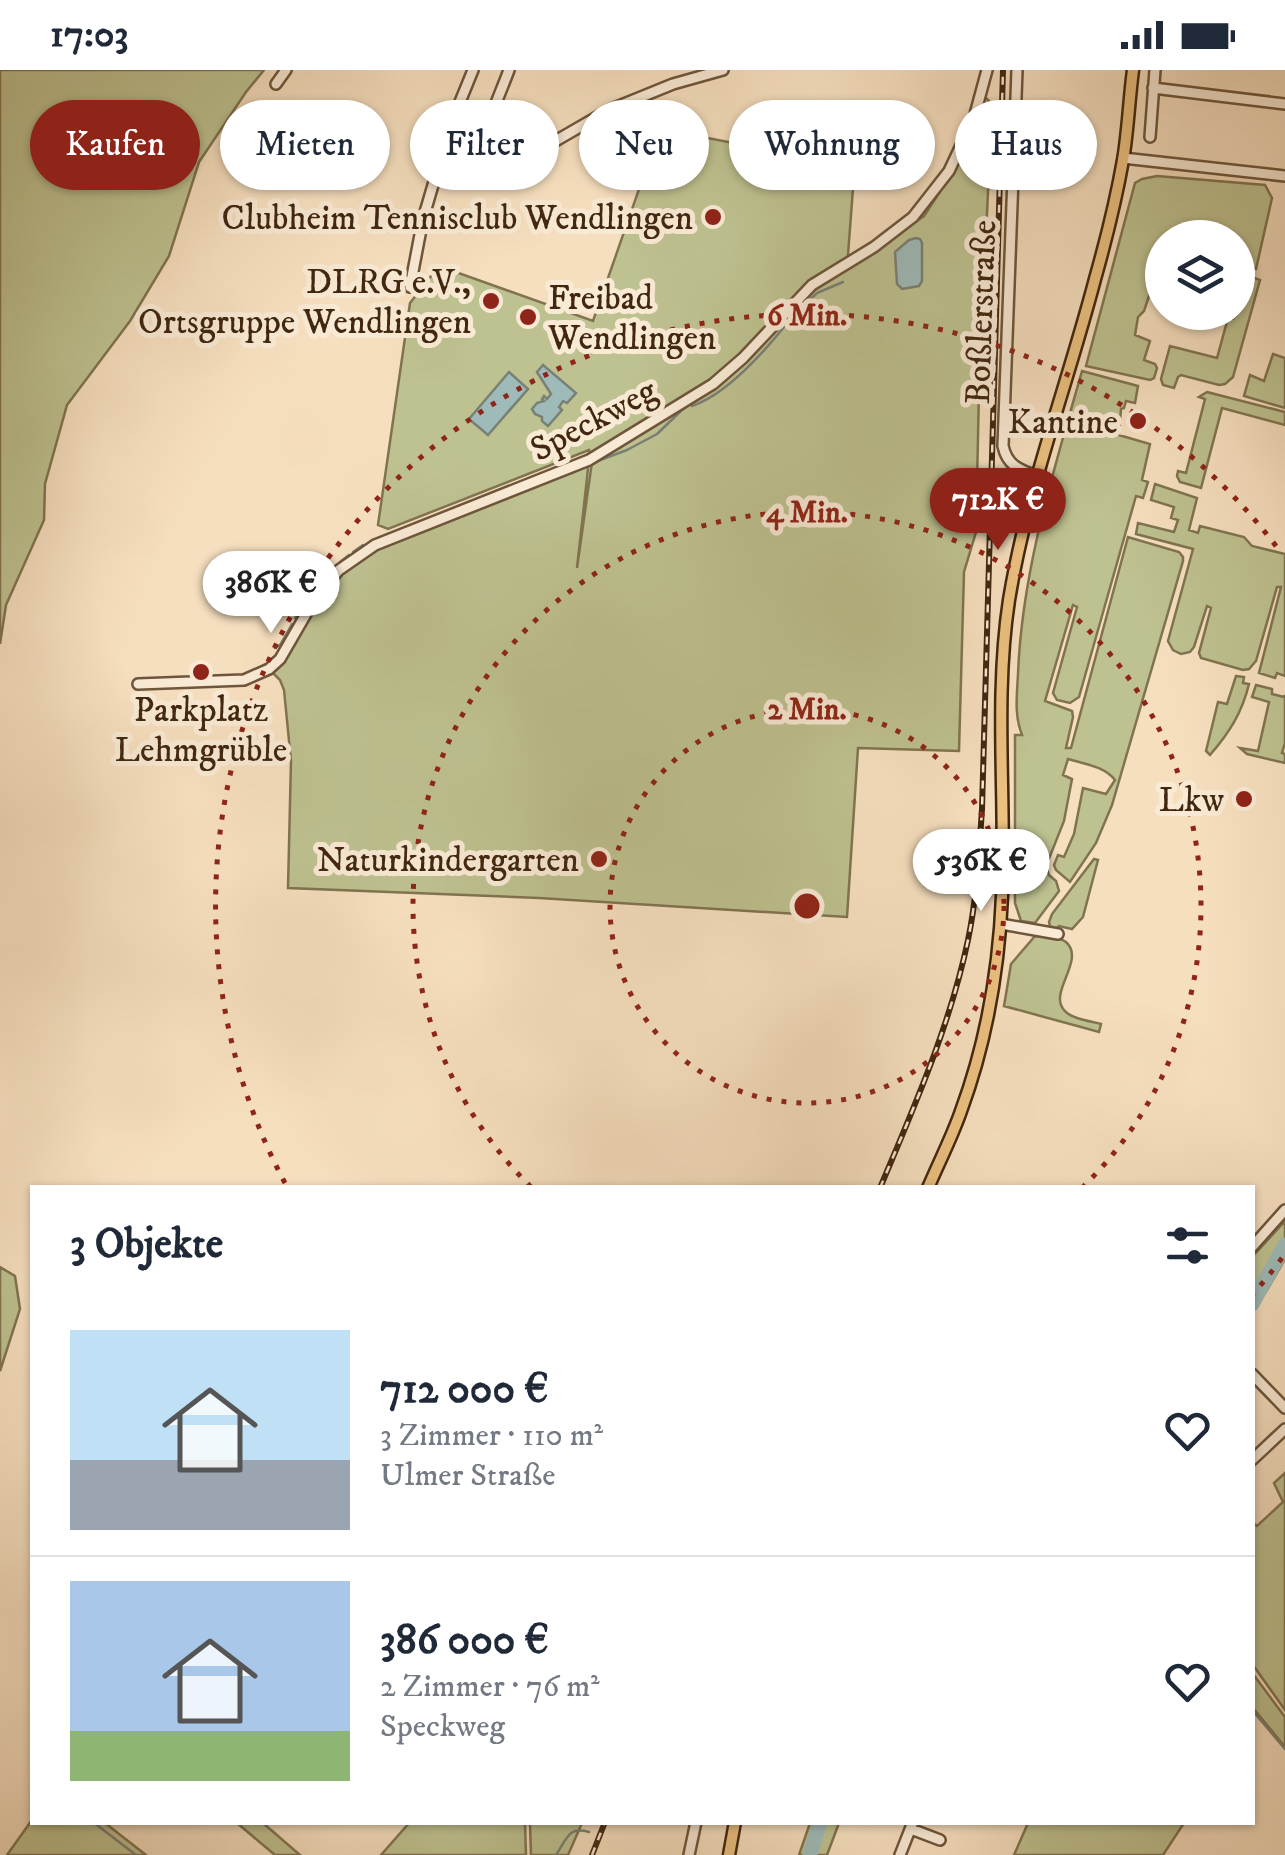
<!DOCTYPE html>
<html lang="de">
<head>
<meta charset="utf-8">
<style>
	:root { --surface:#fff; --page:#f6f6f7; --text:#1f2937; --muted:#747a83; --line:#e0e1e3; --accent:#8f2418 }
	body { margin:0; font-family:"IM FELL DW Pica",serif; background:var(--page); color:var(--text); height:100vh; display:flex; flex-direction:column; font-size:38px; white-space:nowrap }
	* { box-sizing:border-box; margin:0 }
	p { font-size:32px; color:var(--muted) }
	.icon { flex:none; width:55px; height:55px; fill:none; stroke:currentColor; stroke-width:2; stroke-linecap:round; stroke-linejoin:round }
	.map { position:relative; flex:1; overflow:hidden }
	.drawer { position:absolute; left:30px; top:1115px; width:1225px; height:640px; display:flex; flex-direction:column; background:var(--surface); border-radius:0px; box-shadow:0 2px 8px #0004 }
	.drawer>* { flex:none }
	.banner { position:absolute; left:30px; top:30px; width:1225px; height:90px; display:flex; gap:20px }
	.controls { position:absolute; left:1145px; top:150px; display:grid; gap:20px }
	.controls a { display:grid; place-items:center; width:110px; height:110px; border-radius:50%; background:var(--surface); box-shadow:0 2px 8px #0004; font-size:50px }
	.price { position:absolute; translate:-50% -85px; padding:0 22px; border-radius:35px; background:#fff; color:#222; font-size:32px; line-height:65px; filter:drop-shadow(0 2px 5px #0008) }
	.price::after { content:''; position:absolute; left:50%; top:60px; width:30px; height:22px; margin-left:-15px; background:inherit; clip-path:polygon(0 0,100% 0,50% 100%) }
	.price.on { background:var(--accent); color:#fff }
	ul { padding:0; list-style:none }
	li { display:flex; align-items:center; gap:30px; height:250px; padding:0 40px }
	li+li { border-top:2px solid var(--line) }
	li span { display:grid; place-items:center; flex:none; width:280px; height:200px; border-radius:0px; color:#555 }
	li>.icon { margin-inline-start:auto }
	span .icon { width:120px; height:120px; fill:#fffc; stroke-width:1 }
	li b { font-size:42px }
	h2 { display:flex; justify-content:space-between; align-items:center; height:120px; padding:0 40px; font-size:42px }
	.chip { padding:0 35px; border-radius:45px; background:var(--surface); box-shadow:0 2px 8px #0004; font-size:35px; line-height:90px }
	.chip.on { background:var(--accent); color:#fff }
	.status { display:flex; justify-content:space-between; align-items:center; height:70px; padding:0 50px; background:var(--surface); direction:ltr }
	.status svg { height:28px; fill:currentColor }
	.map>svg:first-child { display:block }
	.green { fill:#bec190; stroke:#807450; stroke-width:2.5 }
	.water { fill:#9ebbb9; stroke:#798075; stroke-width:2.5 }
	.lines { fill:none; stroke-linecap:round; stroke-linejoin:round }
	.stream { stroke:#798075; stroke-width:2.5 }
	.river { stroke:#9ebbb9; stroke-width:15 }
	.minor-casing { stroke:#6e553b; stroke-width:14 }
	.major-casing { stroke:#41270f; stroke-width:15 }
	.minor { stroke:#f9ead5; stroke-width:9 }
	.major { stroke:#ebc080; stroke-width:10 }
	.rail-casing { stroke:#41270f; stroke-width:6 }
	.rail { stroke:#f9ead5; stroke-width:2.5; stroke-dasharray:8; stroke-linecap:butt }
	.ring { fill:none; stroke:#8f2418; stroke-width:5; stroke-dasharray:5 10 }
	.poi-dot { fill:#8f2418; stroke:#f9ead5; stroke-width:4 }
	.labels { text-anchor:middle; stroke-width:10; stroke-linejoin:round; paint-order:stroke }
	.poi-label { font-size:35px; fill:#41270f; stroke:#f9ead5; text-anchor:end }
	.street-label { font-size:35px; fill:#41270f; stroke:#f9ead5 }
	.centre { fill:#8f2418; stroke:#f9ead5; stroke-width:5 }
	.ring-label { font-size:30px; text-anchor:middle; font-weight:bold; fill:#8f2418; stroke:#f9ead5; stroke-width:10; stroke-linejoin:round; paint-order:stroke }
</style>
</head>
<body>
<div class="status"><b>17:03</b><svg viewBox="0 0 49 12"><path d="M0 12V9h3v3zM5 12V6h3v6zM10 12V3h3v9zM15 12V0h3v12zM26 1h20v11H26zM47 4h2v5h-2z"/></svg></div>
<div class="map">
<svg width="1285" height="1785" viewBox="0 0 1285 1785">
	<rect width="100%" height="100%" fill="#f6dfbf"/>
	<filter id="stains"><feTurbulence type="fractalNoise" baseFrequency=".002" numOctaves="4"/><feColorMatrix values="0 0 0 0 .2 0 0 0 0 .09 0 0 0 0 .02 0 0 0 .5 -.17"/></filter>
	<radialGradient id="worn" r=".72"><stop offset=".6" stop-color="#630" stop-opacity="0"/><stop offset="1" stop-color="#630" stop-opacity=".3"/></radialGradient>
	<path class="green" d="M 0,0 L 264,0 L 246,22 L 199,92 L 169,186 L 130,251 L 67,335 L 45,414 L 44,450 L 6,535 L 0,574 Z
		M 985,27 L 992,34 L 979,319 L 976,462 L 964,502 L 959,681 L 858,678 L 847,847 L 539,828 L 288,818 L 291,691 L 284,620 L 280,610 L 269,599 L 317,525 L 339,500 L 375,475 L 589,390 L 577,498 L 592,392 L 589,380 L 388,459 L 378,455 L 410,233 L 439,196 L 593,251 L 660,59 L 791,84 L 793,73 L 835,78 L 854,105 L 847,198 L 924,146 L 968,79 Z
		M 1157,106 L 1265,115 L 1272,128 L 1256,199 L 1238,194 L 1238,168 L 1162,168 L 1162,219 L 1152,217 L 1144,241 L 1138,247 L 1135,265 L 1150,271 L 1144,290 L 1155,294 L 1157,298 L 1154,308 L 1150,310 L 1086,296 L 1135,113 L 1142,109 Z
		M 1238,202 L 1260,210 L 1233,307 L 1225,314 L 1219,315 L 1181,305 L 1178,307 L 1174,318 L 1163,315 L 1161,309 L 1170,276 L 1217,288 L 1228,248 L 1233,249 L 1238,243 Z
		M 1273,284 L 1285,288 L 1285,338 L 1244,326 L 1250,305 L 1264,311 Z
		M 1082,301 L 1138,316 L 1135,333 L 1126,331 L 1124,338 L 1121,339 L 1119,365 L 1150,374 L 1142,410 L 1148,412 L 1143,428 L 1136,426 L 1079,627 L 1070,633 L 1057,630 L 1053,623 L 1077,537 L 1073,535 L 1045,631 L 1072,641 L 1073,647 L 1066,678 L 1071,678 L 1128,467 L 1179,482 L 1183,487 L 1183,491 L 1112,735 L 1096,773 L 1070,812 L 1056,800 L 1054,795 L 1058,785 L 1064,787 L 1074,764 L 1083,718 L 1106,724 L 1115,710 C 1104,696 1084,694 1068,689 L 1063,705 L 1072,709 L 1064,751 L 1046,796 L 1049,805 L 1056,811 L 1059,821 L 1035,853 L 1021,851 L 1015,833 L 1015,665 L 1022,665 C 1014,645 1017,625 1018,604 C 1022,500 1054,400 1082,301 Z
		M 1207,322 L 1285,342 L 1285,355 L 1222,338 L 1201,418 L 1180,412 L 1177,406 L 1178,401 L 1186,403 L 1205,329 L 1199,327 Z
		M 1155,414 L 1197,428 L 1189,460 L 1198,463 L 1200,456 L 1244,467 L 1252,476 L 1285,484 L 1285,606 L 1277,603 L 1275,608 L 1259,603 L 1281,517 L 1277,517 L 1256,591 L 1249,599 L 1243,600 L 1201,588 L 1199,583 L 1211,538 L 1207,536 L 1194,577 L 1190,582 L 1181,584 L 1173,580 L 1168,571 L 1193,479 L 1136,464 L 1138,453 L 1174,462 L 1178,450 L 1171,448 L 1174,437 L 1151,430 Z
		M 1236,606 L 1244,607 L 1243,613 L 1249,614 C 1242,643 1229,663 1210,685 L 1206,681 L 1218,632 L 1227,634 Z
		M 1256,615 L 1272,619 L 1272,624 L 1284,627 L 1285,625 L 1285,673 L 1282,683 L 1285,684 L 1285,693 L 1247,684 L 1240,678 L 1258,681 L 1269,632 L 1252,627 Z
		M 1094,789 L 1098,790 L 1083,847 L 1072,859 L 1059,856 L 1056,859 L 1050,856 L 1049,852 L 1052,844 Z
		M 1035,866 C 1043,867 1059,866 1066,872 C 1086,890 1048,922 1064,940 C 1071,949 1090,951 1101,954 L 1099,962 L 1004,936 L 1011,894 Z
		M 1285,1151 L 1285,1189 L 1267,1220 L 1253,1239 L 1253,1186 Z
		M 0,1197 L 15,1206 L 20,1239 L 0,1301 Z
		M 1285,1403 L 1285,1640 L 1253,1595 L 1253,1453 L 1257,1456 L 1283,1432 L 1274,1413 Z
		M 1253,1604 L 1285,1647 L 1285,1677 L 1253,1638 Z
		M 32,1750 L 32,1752 L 105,1753 L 146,1785 L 7,1785 Z
		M 410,1752 L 525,1753 L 526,1785 L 381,1785 Z
		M 237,1753 L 263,1753 L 300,1785 L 275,1785 Z
		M 530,1753 L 530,1752 L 582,1753 L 568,1785 L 531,1785 Z
		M 810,1753 L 839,1753 L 827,1785 L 799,1785 Z
		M 1028,1753 L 1028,1752 L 1184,1753 L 1163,1785 L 1014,1785 Z"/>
	<path class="water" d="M 916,168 L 920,169 L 922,173 L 922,211 L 919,216 L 902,219 L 897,214 L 895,182 L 909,170 Z
		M 543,295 L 576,323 L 567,333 L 563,331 L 559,337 L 562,340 L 548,356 L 542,351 L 542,347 L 535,344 L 532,339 L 537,333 L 544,331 L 542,329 L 544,326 L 547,329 L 551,324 L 537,302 Z
		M 509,302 L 528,319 L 488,365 L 469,349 Z"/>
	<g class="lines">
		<path class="stream" d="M 797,242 L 817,223 L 843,212
			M 692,336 C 728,324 765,281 788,252
			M 595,392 L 627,380 L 657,364 L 685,337
			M 353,482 L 363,475
			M 340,492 L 349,485
			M 323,510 L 335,497
			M 305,532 L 318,515
			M 295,548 L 302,538
			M 275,578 L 280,575 L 292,554
			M 1252,1640 L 1285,1679
			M 93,1752 L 136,1785
			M 556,1785 C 567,1769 568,1756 589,1762"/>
		<path class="river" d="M 1252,1234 L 1285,1175
			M 810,1785 L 820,1752"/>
		<defs>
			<path id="minor" d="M 509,0 C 501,22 482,63 482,85 C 482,94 485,100 491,106 L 501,108 L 545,77 L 609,40 L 673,14 L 723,0
				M 1017,0 L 1003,376 C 1007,395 1019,400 1037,406
				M 276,14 L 286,0
				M 1153,18 L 1285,34
				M 1150,67 L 1155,0
				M 1123,88 L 1285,106
				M 410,217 L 423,149 L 451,54 L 473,0
				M 138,614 L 244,610 L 269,599 L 280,589 L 317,525 L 339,500 L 375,475 L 589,390 L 713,314 L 743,288 L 812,215 L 874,177 L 913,147 L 949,101 L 974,48 L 987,0
				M 1001,854 L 1058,864
				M 1252,1177 L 1285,1140
				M 1252,1304 L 1285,1338
				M 1252,1390 L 1285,1359
				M 911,1759 L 940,1770
				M 689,1785 L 696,1752
				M 900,1785 L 913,1752"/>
			<path id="major" d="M 928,1118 C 939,1092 952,1067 961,1041 C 986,973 999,898 1002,826 C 1006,728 994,628 1009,530 C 1027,420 1067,316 1095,209 C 1106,170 1116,130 1123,90 C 1128,61 1129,30 1133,0
				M 729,1785 L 735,1752"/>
		</defs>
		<use href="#minor" class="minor-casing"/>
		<use href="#major" class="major-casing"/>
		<use href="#minor" class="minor"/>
		<use href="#major" class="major"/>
		<defs>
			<path id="rail" d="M 880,1118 C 914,1037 950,956 968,870 C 977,827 979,783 982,739 L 1003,0
				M 592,1785 L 605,1752"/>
		</defs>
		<use href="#rail" class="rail-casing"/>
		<use href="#rail" class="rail"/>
	</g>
	<g class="ring">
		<circle cx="807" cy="836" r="197"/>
		<path d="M531 1117A394 394 0 1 1 1083 1117"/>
		<path d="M1282 1188A591 591 0 0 1 1253 1224M285 1113A591 591 0 0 1 1282 484"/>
	</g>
	<g class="poi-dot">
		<circle cx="713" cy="147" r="10"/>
		<circle cx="491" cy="231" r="10"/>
		<circle cx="528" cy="247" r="10"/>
		<circle cx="1138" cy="351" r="10"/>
		<circle cx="201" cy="602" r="10"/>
		<circle cx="1244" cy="729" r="10"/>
		<circle cx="599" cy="789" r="10"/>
	</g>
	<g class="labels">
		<g class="poi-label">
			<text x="693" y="159">Clubheim Tennisclub Wendlingen</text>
			<text x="471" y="223">DLRG e.V.,<tspan x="471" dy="40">Ortsgruppe Wendlingen</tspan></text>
			<text x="548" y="239" text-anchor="start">Freibad<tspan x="548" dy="40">Wendlingen</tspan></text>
			<text x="1118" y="363">Kantine</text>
			<text x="201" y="651" text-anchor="middle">Parkplatz<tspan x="201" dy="40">Lehmgrüble</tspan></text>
			<text x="1224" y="741">Lkw</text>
			<text x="579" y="801">Naturkindergarten</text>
		</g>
		<g class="street-label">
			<text transform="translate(980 242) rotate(-88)" y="12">Boßlerstraße</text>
			<text transform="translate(593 349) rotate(-28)" y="12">Speckweg</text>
		</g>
	</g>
	<circle cx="807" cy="836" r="15" class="centre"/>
	<g class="ring-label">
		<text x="807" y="255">6 Min.</text>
		<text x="807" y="452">4 Min.</text>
		<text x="807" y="649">2 Min.</text>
	</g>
	<rect width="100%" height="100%" filter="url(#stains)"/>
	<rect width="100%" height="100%" fill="url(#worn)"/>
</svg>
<div class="controls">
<a><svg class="icon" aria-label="layers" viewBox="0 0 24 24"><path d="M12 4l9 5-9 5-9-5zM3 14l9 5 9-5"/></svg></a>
</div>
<b class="price on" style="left:998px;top:483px">712K €</b>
<b class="price" style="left:271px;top:566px">386K €</b>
<b class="price" style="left:981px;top:844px">536K €</b>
<div class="banner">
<a class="chip on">Kaufen</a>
<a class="chip">Mieten</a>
<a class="chip">Filter</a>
<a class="chip">Neu</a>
<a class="chip">Wohnung</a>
<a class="chip">Haus</a>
</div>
<section class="drawer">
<h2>3 Objekte<svg class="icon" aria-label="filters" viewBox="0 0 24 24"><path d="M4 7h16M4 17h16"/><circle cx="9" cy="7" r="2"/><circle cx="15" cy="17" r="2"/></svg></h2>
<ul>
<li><span style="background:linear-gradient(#bfe0f5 65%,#9aa5b1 0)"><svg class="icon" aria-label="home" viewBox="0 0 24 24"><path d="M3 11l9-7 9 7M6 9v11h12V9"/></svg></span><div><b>712 000 €</b><p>3 Zimmer · 110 m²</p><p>Ulmer Straße</p></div><svg class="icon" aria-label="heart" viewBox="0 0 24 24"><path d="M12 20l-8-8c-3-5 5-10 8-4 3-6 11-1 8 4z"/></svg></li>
<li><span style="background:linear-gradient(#a9c7e8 75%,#8fb573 0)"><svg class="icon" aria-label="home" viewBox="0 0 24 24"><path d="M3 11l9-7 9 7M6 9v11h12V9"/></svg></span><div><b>386 000 €</b><p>2 Zimmer · 76 m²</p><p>Speckweg</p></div><svg class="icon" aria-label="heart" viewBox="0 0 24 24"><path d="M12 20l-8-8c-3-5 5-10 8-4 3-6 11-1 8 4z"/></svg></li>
</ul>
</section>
</div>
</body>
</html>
